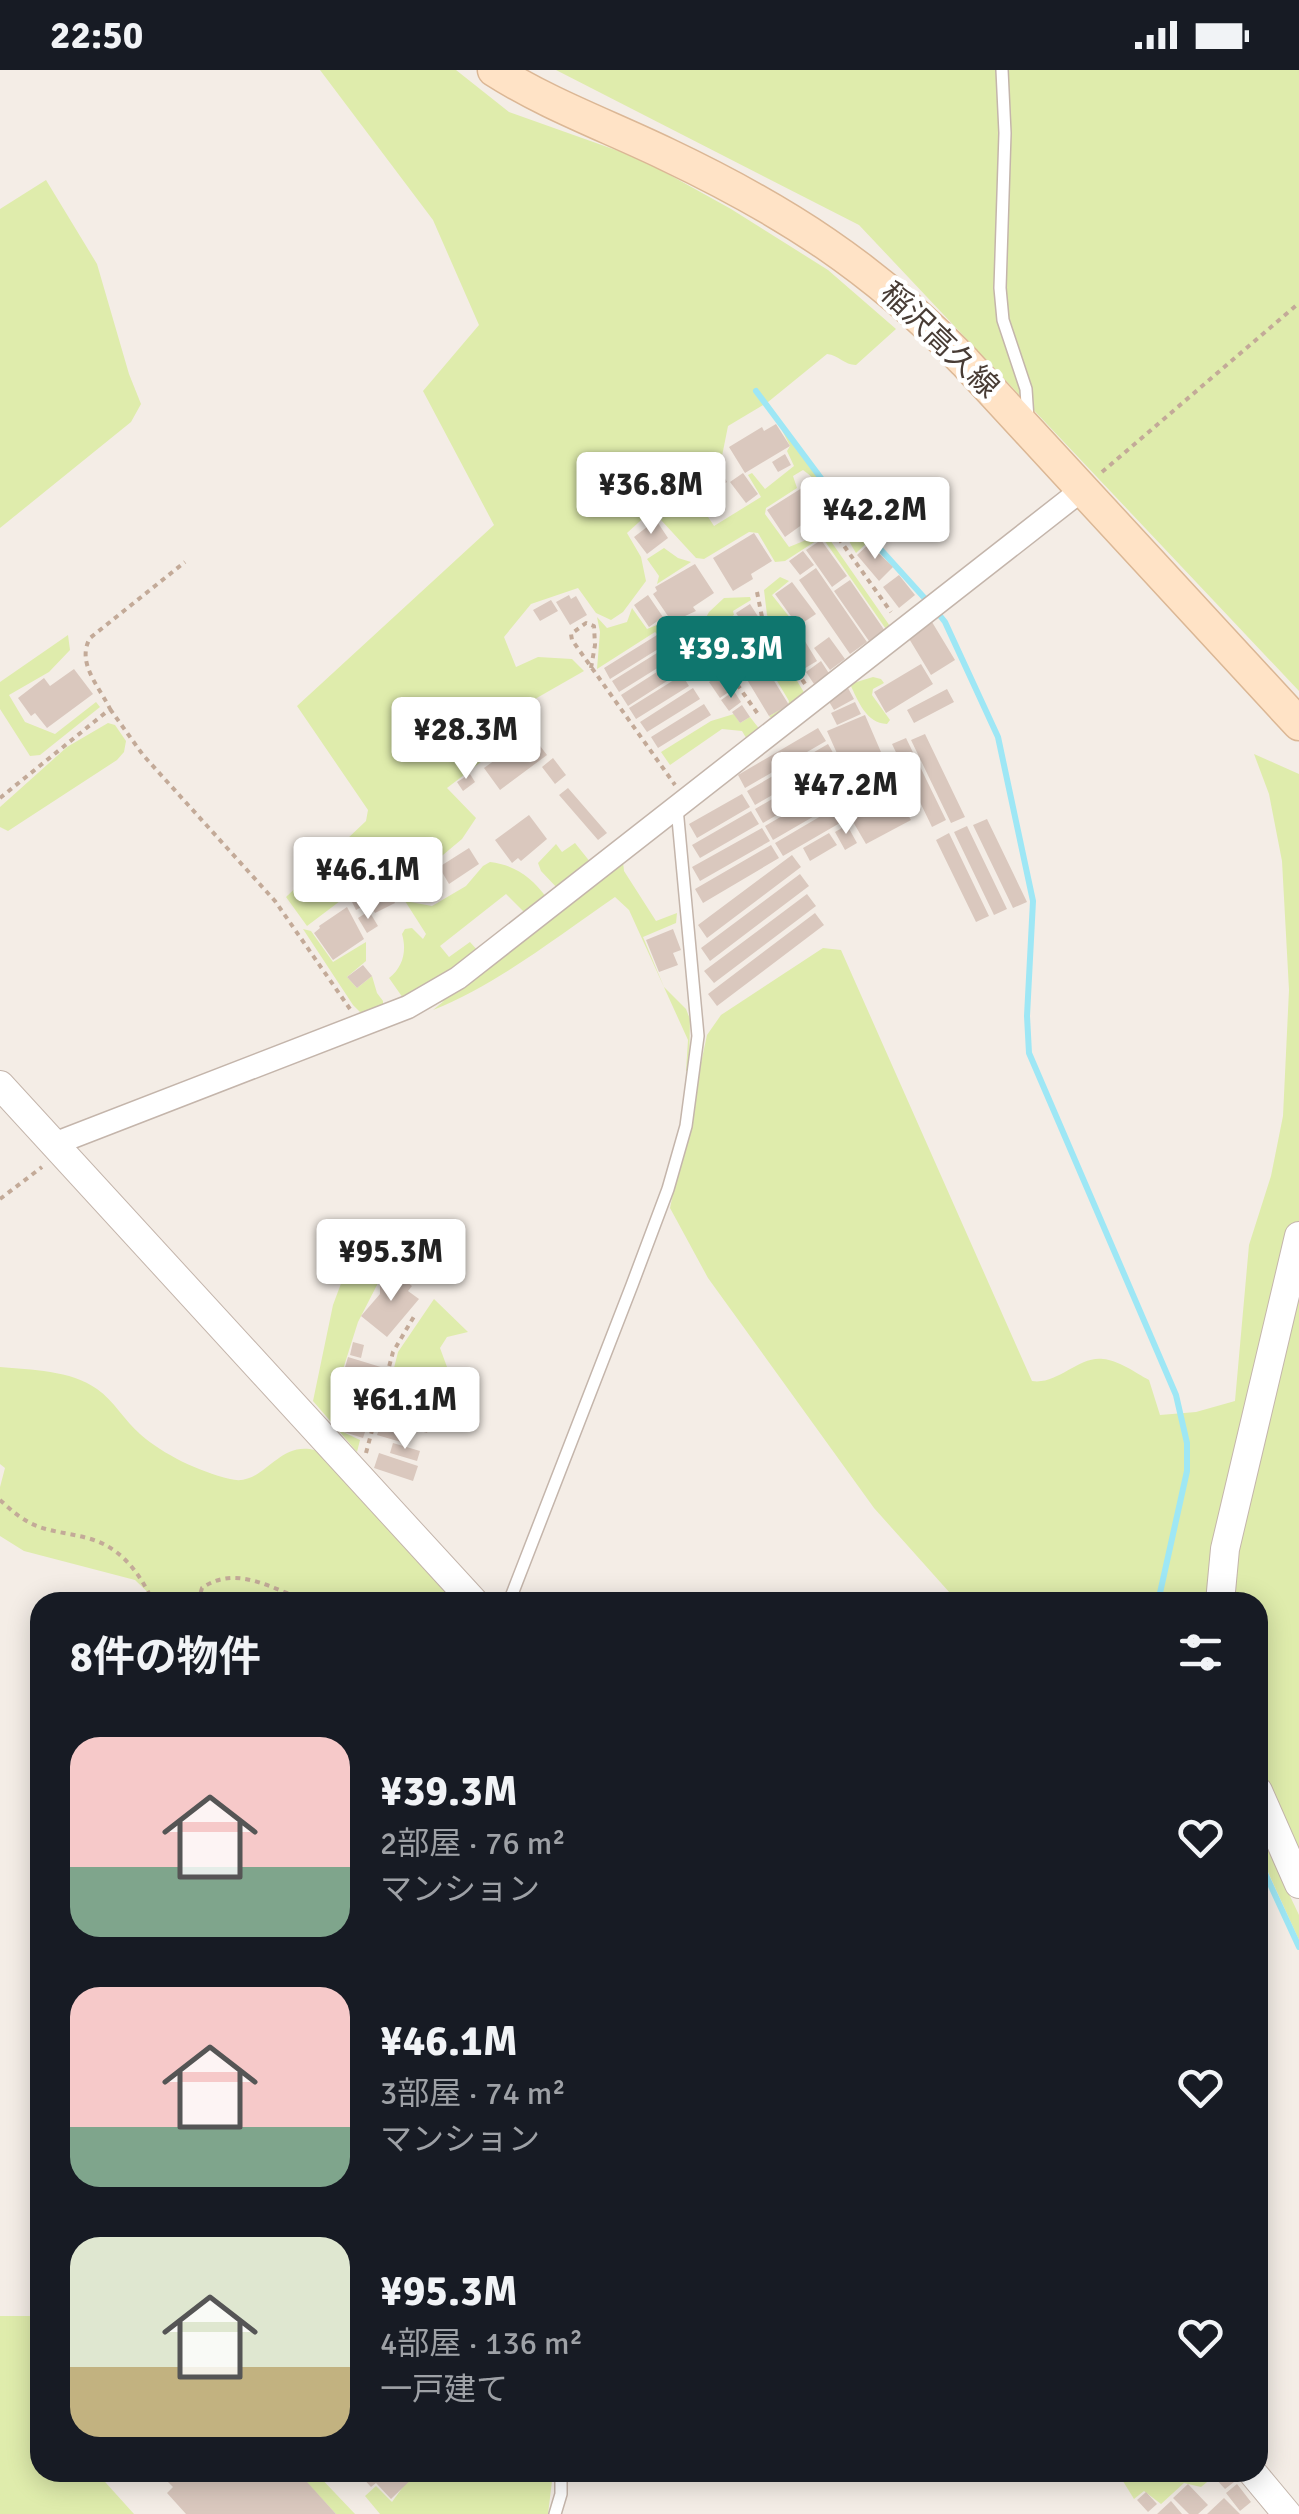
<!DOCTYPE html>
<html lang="ja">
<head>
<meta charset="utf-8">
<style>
	:root { --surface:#171b24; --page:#242831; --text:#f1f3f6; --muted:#9ea1a6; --accent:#0f766e }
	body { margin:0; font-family:Signika,"Noto Sans JP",sans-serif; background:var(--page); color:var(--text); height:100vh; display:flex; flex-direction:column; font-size:38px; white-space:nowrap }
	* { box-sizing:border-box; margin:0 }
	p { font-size:32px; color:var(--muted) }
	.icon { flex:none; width:55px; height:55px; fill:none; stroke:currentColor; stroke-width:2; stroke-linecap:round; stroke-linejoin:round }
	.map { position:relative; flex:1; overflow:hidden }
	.sheet { position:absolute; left:30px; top:1522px; width:1238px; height:890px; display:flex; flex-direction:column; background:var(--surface); border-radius:30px; box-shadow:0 5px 25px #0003 }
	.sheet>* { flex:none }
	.price { position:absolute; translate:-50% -85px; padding:0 22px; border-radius:10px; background:#fff; color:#222; font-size:32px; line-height:65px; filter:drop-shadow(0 2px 5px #0008) }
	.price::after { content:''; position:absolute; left:50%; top:60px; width:30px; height:22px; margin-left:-15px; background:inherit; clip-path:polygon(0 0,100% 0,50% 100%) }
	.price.on { background:var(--accent); color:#fff }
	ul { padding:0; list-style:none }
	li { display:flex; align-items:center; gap:30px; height:250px; padding:0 40px }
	li span { display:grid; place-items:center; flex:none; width:280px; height:200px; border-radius:30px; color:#555 }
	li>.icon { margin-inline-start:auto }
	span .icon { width:120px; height:120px; fill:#fffc; stroke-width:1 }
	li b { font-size:42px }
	h2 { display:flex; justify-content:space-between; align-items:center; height:120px; padding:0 40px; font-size:42px }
	.status { display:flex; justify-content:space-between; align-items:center; height:70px; padding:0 50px; background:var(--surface); direction:ltr }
	.status svg { height:28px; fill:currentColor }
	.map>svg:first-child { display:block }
	.green { fill:#dfecac }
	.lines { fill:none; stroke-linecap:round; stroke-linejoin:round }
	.stream { stroke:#9ee7f5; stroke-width:6 }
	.building { fill:#dac8be }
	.service-casing { stroke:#c4b5ab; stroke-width:14 }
	.minor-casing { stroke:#c4b5ab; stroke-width:25 }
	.tertiary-casing { stroke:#c4b5ab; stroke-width:30 }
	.secondary-casing { stroke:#dbb795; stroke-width:35 }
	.path { stroke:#c3aa98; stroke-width:4; stroke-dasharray:5 5; stroke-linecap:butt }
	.service { stroke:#fff; stroke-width:11 }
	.minor { stroke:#fff; stroke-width:22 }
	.tertiary { stroke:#fff; stroke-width:28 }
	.secondary { stroke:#ffe3c6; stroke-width:32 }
	.labels { text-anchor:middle; stroke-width:9; stroke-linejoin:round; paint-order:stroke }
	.street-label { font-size:30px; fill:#483c35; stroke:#fff }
</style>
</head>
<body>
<div class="status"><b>22:50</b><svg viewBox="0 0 49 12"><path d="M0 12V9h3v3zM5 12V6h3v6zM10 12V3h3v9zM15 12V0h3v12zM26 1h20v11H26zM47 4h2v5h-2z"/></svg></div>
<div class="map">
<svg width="1299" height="2444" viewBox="0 0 1299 2444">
	<rect width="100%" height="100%" fill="#f4ede6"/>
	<path class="green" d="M 320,0 L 456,0 L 509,42 L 641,89 L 731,139 L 828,200 L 896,259 L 856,295 C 844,295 839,285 827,284 L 768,332 L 728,356 L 722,386 L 685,410 L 627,463 L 641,487 L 646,511 L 623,542 L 611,550 L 596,543 L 578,518 L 531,534 L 504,567 L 516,597 L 538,587 L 572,589 L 584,601 L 521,637 L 529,655 L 447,718 L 476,748 L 462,769 L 431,795 L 438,816 L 426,826 L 406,823 L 381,800 L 307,856 L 286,827 L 366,751 L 368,740 L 297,636 L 494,455 L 423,321 L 479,255 L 433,150 Z
		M 556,0 L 1299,0 L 1299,621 L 859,155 Z
		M 46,110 L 97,194 L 129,304 L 141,334 L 131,352 L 0,458 L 0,139 Z
		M 778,352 L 869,471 L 856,483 C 837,453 833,421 803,400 L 793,406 L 797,418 L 766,438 L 765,444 L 789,477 L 816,466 L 821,457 L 892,559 L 888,562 L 822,467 L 785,491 L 775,492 L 758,463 L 749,462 L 704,489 L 696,488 L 661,450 L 687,415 L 714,456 L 761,427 L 748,405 L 752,403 L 765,419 L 794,396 L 787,381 L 790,376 Z
		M 664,478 L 678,488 L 691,492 L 657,514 L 659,506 L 647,489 Z
		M 780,507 L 789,511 L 772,525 L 802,563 L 785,575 L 767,545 L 764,520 Z
		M 750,527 L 751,530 L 733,541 L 734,545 L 713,558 L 720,569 L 716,572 L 704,551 L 709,542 L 724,528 Z
		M 632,538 L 647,559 L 664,552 L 671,558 L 685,558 L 691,565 L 672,578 L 655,562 L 597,599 L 600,562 L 597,547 L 607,558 L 627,552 Z
		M 68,565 L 70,580 L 49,602 L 9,625 L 25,652 L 55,664 L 96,632 L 100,637 L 40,685 L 30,686 L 0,639 L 0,612 Z
		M 776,576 L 805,624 L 775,651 L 769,646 L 788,635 L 789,631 L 761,584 Z
		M 873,607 L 881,609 L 884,613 L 873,619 L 872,625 L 890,650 L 887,654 C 866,653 858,631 850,614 Z
		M 734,644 L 740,653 L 750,647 L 761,661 L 748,671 L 742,661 L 722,659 L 670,695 L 661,682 L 711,651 Z
		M 108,653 L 115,655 L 126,671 L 124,682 L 117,690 L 8,761 L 0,757 L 0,737 L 67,677 Z
		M 1254,684 L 1299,704 L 1299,1809 L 1280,1805 L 1299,1845 L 1299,1870 L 1268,1802 L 1258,1802 L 1258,1532 L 958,1532 L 874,1438 L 708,1208 L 670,1138 L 707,965 L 721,945 L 823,878 L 841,880 L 1032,1311 C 1058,1315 1078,1286 1103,1289 C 1118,1290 1136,1303 1149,1310 L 1160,1345 L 1196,1342 L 1235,1331 L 1249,1175 L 1271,1106 L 1283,1046 L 1289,920 L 1282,791 L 1269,724 Z
		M 575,773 L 591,793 L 559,820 L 541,801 L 538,793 L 556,774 L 562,782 Z
		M 490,792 C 515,795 532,808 546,827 L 525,843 L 506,824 L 440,876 L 449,887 L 470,872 L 478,881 L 446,907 L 403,928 L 389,908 C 403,897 407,881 402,864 L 405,859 L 412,858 L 423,869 L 426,864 L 405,831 L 432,836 L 466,816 L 483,796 Z
		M 623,792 L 624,801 L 656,851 L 677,843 L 676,853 L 643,867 L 664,917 L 686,939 L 690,949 L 689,1001 L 686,1001 L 688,970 L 629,840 L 615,827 C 558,866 498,914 433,940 L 444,931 L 434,935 L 466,917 Z
		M 303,859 L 311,861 L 333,892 L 366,872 L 366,891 L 347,907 L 357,918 L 372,906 L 377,923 L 383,931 L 383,938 L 365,947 L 353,935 Z
		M 358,1168 L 368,1170 L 373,1180 L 367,1196 L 378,1213 L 358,1252 L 331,1337 L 342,1351 L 341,1361 L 360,1370 L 357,1382 L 313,1331 L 333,1235 Z
		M 434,1229 L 468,1262 L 447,1267 L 440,1278 L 447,1297 L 431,1313 L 393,1302 L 398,1282 Z
		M 0,1297 C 31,1300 71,1300 97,1319 C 114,1331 125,1351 140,1364 C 164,1385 198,1401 230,1409 C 267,1419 279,1360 327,1385 L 445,1517 L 452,1532 L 158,1532 L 135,1510 L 24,1481 L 0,1466 L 0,1417 L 5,1398 L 0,1394 Z
		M 0,2246 L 40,2246 L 40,2281 L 32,2288 L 40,2297 L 40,2402 L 97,2403 L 134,2444 L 0,2444 Z
		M 298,2403 L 316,2403 L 355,2444 L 336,2444 Z
		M 413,2403 L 553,2403 L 548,2444 L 380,2444 L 365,2426 L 376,2416 L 392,2432 Z
		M 1118,2403 L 1118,2402 L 1218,2403 L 1201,2417 L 1184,2413 L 1161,2434 L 1144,2421 L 1134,2429 Z"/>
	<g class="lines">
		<path class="stream" d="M 756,321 L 844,439 L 929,533
			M 937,542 L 945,552 L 998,667 L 1033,831 L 1027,946 L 1029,983 L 1176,1325 L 1187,1373 L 1187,1401 L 1158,1532
			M 1258,1788 L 1299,1877"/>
	</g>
	<path class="building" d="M 776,354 L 790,376 L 745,403 L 729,377 L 762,357 L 764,361 Z
		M 785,384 L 791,395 L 778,402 L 772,392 Z
		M 718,396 L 727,412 L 699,429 L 690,413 Z
		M 743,403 L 758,424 L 746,433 L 730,412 Z
		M 805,416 L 821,441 L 785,467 L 767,440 Z
		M 656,450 L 668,468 L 647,484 L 634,467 Z
		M 754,463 L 772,491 L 751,504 L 753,509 L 733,521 L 713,488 Z
		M 821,470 L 847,506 L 832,517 L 806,480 Z
		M 869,474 L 893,497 L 879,511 L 857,485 Z
		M 803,481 L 814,495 L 800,505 L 789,491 Z
		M 695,494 L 714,523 L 693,537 L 696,541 L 672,552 L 653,524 L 657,521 L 655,517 Z
		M 816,498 L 867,572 L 850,584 L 799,510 Z
		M 899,505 L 915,525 L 899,538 L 883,517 Z
		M 850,510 L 885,561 L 869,571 L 834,521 Z
		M 792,512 L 816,544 L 798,556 L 775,524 Z
		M 569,525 L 571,529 L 576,526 L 587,545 L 570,555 L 556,532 Z
		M 648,525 L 663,547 L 649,557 L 634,535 Z
		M 551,530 L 558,541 L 540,551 L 533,540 Z
		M 750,534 L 775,573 L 761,582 L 736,543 Z
		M 733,548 L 740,560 L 723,569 L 717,558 Z
		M 932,552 L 955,590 L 931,605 L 908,567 Z
		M 743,560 L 763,593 L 741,606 L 722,573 Z
		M 657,565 L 663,576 L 610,609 L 604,598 Z
		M 695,567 L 710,590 L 693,601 L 678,577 Z
		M 829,567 L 845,589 L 830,600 L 814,578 Z
		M 803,568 L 817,591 L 802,600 L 788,578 Z
		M 665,578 L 672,589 L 619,622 L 612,611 Z
		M 674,591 L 681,602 L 628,636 L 621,625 Z
		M 821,591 L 830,605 L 814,614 L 806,602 Z
		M 921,594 L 933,614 L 886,643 L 874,622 Z
		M 765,596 L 789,635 L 769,646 L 746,608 Z
		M 74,599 L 93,624 L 47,658 L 35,643 L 31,646 L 18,628 L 44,608 L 50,616 Z
		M 723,603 L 733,619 L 720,628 L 709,612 Z
		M 682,605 L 689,616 L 636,649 L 629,638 Z
		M 693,618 L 700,629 L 647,662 L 640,652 Z
		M 848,618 L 854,629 L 834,640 L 828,630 Z
		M 947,619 L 954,632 L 914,653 L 907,640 Z
		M 734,621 L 741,632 L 729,641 L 721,630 Z
		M 855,632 L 861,644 L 837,655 L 831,643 Z
		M 704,634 L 711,645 L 658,678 L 651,667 Z
		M 742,635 L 750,647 L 740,653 L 732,642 Z
		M 865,645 L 887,696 L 858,709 L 852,696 L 844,699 L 827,661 Z
		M 818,658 L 826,671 L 745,718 L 738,705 Z
		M 531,664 L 547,685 L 500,720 L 484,698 Z
		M 925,664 L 965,747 L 951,753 L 911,670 Z
		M 906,668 L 946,750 L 932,757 L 892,674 Z
		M 828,674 L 836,688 L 755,735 L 747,721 Z
		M 553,688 L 566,705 L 555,714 L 542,697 Z
		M 836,692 L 844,706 L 763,753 L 755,739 Z
		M 888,697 L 899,720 L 870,734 L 859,710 Z
		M 470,704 L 475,712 L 463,721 L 457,712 Z
		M 846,709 L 854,723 L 773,770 L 765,756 Z
		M 568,718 L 607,763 L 598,770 L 559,725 Z
		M 742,724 L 750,737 L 697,768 L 689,754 Z
		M 896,725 L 911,750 L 866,774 L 852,750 Z
		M 855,726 L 864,739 L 783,786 L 775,773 Z
		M 751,741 L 759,754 L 700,788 L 692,775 Z
		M 529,745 L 547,769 L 521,791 L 518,788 L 512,793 L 495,770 Z
		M 987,749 L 1027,832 L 1013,838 L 973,755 Z
		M 847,755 L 857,773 L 845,780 L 835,762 Z
		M 967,756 L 1007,839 L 994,845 L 954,762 Z
		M 762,758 L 770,771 L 700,811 L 692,797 Z
		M 829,763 L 837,775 L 810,791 L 803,778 Z
		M 949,763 L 989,846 L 976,852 L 936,770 Z
		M 771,775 L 779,788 L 703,833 L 695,819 Z
		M 469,778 L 479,794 L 449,814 L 439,797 Z
		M 792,785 L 801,797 L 707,868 L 698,855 Z
		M 800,804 L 809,816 L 710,891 L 701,878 Z
		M 382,809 L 395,833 L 375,843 L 369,833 L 356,840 L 349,826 Z
		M 807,824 L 816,836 L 714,913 L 704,901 Z
		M 347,837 L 364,869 L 333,890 L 314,863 L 320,858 L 319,856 Z
		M 369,841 L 378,856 L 367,863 L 358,848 Z
		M 815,843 L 824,855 L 717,936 L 708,924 Z
		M 673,859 L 681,880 L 673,883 L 678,895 L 659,902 L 646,870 Z
		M 363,895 L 372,906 L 357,918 L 347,907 Z
		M 380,1187 L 391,1196 L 379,1209 L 369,1200 Z
		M 392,1200 L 412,1216 L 408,1221 L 419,1229 L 387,1267 L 361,1246 L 380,1224 L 380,1215 Z
		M 353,1272 L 364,1275 L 361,1288 L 350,1285 Z
		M 348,1287 L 384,1298 L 368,1353 L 332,1343 Z
		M 393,1310 L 439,1324 L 436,1335 L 389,1321 Z
		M 389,1324 L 435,1338 L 432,1349 L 385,1335 Z
		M 384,1338 L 431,1352 L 427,1363 L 381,1349 Z
		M 344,1349 L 367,1356 L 363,1368 L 341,1361 Z
		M 381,1354 L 404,1361 L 401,1372 L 377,1365 Z
		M 393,1373 L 420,1381 L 417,1391 L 390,1383 Z
		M 379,1383 L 418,1396 L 413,1411 L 374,1398 Z
		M 173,2402 L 180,2402 L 184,2407 L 190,2402 L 298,2402 L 336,2444 L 186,2444 L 167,2423 L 173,2417 L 165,2409 Z
		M 361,2402 L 419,2402 L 391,2429 L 376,2413 L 371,2417 L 359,2404 Z
		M 1222,2402 L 1234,2412 L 1225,2419 L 1215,2408 Z
		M 1188,2414 L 1208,2435 L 1198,2444 L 1189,2444 L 1173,2428 Z
		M 1237,2414 L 1251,2432 L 1240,2441 L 1226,2423 Z
		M 1146,2422 L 1157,2434 L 1148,2442 L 1137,2430 Z
		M 1224,2428 L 1240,2444 L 1207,2444 Z
		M 1171,2431 L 1182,2444 L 1157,2444 Z"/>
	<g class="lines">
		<defs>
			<path id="service" d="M 1002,0 L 1005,63 L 1000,218 L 1003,250 L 1026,319 L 1028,349
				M 509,1532 L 632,1215 L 668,1119 L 686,1056 L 698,966 L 677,738
				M 555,2444 L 561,2424 L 561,2402"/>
			<path id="minor" d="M 54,1074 L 408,937 L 458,908 L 1083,419"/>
			<path id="tertiary" d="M 0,1015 L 474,1532
				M 1220,1532 L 1225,1479 L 1299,1166
				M 1258,1721 L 1299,1814
				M 1252,2402 L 1287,2444"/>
			<path id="secondary" d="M 494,0 C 547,34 608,56 666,84 C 784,140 873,197 965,292 L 1299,654"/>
		</defs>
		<use href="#service" class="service-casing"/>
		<use href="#minor" class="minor-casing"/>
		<use href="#tertiary" class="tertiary-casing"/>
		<use href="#secondary" class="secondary-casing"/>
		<path class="path" d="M 1102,402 L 1299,233
			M 827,452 L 891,542
			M 757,522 L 762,547 L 805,614
			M 697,557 L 760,647
			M 591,598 L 595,575 L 594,556 L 586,553 L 571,564 L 572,570 L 675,715
			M 110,639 L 143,685 L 275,831 L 350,939
			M 0,728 L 110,639 C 99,616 76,593 90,568 L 185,492
			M 0,1129 L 42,1097
			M 366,1383 L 393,1282 L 416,1243
			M 0,1430 C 8,1437 16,1445 25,1450 C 44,1462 66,1462 87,1468 C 120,1476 140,1503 153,1532
			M 198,1532 L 202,1518 C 238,1493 274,1521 311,1532"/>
		<use href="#service" class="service"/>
		<use href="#minor" class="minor"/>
		<use href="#tertiary" class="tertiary"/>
		<use href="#secondary" class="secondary"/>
	</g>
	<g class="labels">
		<g class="street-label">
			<text transform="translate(940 270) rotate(44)" y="10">稲沢高久線</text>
		</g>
	</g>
</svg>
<b class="price" style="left:651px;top:467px">¥36.8M</b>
<b class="price" style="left:875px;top:492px">¥42.2M</b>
<b class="price on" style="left:731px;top:631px">¥39.3M</b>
<b class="price" style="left:466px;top:712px">¥28.3M</b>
<b class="price" style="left:846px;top:767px">¥47.2M</b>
<b class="price" style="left:368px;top:852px">¥46.1M</b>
<b class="price" style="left:391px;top:1234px">¥95.3M</b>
<b class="price" style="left:405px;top:1382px">¥61.1M</b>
<section class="sheet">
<h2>8件の物件<svg class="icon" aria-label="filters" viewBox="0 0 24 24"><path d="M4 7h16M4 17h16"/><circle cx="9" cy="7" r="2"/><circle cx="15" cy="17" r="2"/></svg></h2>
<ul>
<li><span style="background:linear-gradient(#f6c9c9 65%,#7fa58c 0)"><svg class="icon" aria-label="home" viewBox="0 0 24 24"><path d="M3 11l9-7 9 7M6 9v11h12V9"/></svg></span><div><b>¥39.3M</b><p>2部屋 · 76 m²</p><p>マンション</p></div><svg class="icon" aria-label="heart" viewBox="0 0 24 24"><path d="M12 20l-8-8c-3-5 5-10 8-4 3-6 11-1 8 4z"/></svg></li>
<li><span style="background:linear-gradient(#f6c9c9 70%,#7fa58c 0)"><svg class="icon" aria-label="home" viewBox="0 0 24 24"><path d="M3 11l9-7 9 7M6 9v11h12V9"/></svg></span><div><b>¥46.1M</b><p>3部屋 · 74 m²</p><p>マンション</p></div><svg class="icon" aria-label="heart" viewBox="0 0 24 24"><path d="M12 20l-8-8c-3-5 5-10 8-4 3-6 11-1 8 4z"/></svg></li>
<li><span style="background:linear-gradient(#dfe7d0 65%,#c2b280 0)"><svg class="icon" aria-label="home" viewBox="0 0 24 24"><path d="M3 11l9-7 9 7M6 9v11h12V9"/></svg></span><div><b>¥95.3M</b><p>4部屋 · 136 m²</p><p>一戸建て</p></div><svg class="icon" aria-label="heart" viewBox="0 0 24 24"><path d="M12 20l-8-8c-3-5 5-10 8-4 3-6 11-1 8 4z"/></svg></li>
</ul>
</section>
</div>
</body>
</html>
